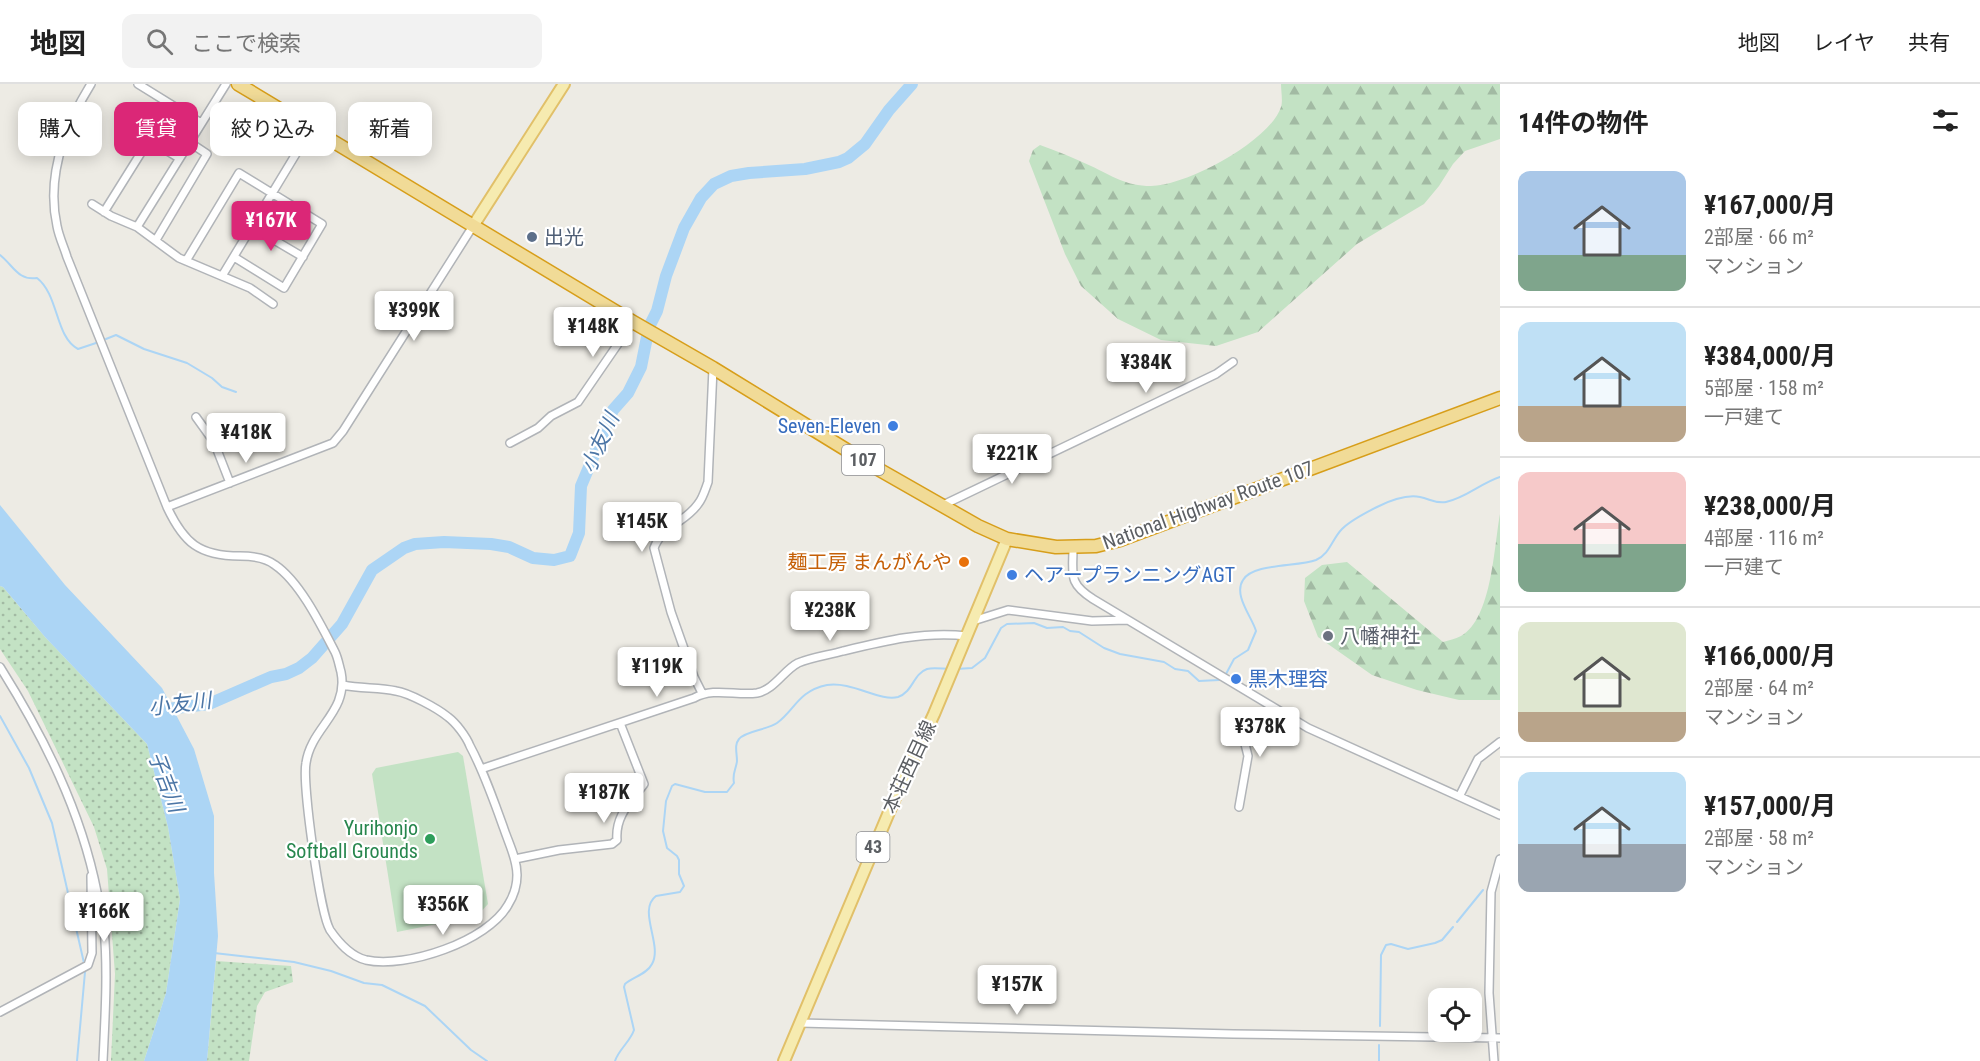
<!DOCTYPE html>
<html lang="ja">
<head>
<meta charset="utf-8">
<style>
	:root { --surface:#fff; --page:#f2f2f2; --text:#222; --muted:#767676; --line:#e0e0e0; --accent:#db2777 }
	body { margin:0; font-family:"Roboto Condensed","Noto Sans JP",sans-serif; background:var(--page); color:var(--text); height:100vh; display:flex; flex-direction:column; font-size:22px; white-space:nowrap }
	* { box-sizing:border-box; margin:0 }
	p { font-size:20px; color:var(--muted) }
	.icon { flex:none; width:33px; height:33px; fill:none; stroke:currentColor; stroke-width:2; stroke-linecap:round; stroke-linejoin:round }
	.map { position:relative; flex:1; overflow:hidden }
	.sheet { display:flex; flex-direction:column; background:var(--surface); width:480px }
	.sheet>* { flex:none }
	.guide { position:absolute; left:18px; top:18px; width:570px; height:54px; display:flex; gap:12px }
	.fabs { position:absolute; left:1428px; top:904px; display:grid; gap:12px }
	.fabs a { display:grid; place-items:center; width:54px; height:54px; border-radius:12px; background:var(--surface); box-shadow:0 3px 15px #0003; font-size:30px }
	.price { position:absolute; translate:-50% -51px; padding:0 14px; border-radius:6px; background:#fff; color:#222; font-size:20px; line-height:39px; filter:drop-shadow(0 2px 3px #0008) }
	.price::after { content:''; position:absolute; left:50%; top:36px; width:18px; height:14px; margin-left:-9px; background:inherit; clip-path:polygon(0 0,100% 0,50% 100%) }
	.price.on { background:var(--accent); color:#fff }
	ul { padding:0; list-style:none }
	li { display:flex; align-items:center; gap:18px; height:150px; padding:0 18px }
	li+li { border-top:2px solid var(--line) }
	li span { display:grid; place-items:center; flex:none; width:168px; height:120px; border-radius:12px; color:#555 }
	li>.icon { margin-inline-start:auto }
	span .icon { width:72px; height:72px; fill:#fffc; stroke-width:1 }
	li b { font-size:26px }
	h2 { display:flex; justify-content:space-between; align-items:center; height:72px; padding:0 18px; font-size:26px }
	.chip { padding:0 21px; border-radius:12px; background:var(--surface); box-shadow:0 3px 15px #0003; font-size:21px; line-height:54px }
	.chip.on { background:var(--accent); color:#fff }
	header { display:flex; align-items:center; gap:36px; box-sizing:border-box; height:84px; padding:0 30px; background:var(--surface); border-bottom:2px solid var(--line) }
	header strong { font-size:28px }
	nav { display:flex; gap:33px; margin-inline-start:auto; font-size:21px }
	.search { width:420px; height:54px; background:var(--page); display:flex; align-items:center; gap:15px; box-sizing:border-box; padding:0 21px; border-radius:12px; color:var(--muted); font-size:22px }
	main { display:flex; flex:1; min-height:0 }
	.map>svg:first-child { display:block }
	.grass { fill:url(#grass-dots) }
	.forest { fill:url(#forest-firs) }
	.park { fill:#c3e2c4 }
	.water { fill:#acd5f5 }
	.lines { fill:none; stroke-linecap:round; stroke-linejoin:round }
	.stream { stroke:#acd5f5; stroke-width:2 }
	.river { stroke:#acd5f5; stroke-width:12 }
	.street-casing { stroke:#b1b4b8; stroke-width:10 }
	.primary-casing { stroke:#e1c069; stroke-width:14 }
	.highway-casing { stroke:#d79e1a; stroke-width:15 }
	.street { stroke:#fff; stroke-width:7 }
	.primary { stroke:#f6ebb0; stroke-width:10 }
	.highway { stroke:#f1db97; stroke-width:12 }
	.service-dot { fill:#5c6f8a; stroke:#fff; stroke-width:2 }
	.shop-dot { fill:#3f7fe0; stroke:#fff; stroke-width:2 }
	.food-dot { fill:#e8710a; stroke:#fff; stroke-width:2 }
	.worship-dot { fill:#6b7280; stroke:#fff; stroke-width:2 }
	.leisure-dot { fill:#2e9e5b; stroke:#fff; stroke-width:2 }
	.labels { text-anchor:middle; stroke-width:4.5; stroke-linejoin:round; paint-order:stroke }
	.shield { fill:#fff; stroke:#8d8f92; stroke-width:1.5 }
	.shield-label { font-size:18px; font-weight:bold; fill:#5c5f63 }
	.service-label { font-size:20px; fill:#4e5e75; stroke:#fff; text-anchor:start }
	.shop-label { font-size:20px; fill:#366cbe; stroke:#fff; text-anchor:start }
	.street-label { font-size:20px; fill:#5c5f63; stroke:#fff }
	.food-label { font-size:20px; fill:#c56008; stroke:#fff; text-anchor:end }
	.worship-label { font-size:20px; fill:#5b616d; stroke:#fff; text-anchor:start }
	.leisure-label { font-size:20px; fill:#27864d; stroke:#fff; text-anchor:end }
	.water-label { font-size:21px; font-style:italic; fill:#4c76a6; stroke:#fff }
</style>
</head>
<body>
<header>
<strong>地図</strong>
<div class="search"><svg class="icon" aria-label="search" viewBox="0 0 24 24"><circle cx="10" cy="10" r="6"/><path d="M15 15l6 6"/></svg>ここで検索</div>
<nav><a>地図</a><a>レイヤ</a><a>共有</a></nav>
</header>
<main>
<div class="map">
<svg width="1500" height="977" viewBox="0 0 1500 977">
	<defs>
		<pattern id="grass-dots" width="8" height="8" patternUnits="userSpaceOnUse" patternTransform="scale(1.5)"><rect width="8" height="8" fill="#c3e2c4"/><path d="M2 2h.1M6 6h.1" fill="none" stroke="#a2baa3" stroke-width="1.8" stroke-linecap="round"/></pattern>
		<pattern id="forest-firs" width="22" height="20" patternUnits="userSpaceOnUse" patternTransform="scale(1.5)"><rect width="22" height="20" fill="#c3e2c4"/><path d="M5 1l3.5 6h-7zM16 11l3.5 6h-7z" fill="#a2baa3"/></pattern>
	</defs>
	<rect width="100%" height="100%" fill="#edebe4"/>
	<path class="grass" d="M 0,502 L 3,503 L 45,553 L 147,660 L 168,743 L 180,815 L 166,909 L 144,977 L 111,977 L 115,890 L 107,785 L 94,743 L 28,607 L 0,565 Z
		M 216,877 L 291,882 L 293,898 L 265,908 L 257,922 L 249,977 L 207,977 Z"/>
	<path class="forest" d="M 1281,0 L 1500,0 L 1500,55 L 1465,67 L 1453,80 L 1439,102 L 1424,120 L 1357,160 L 1258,248 L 1216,262 L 1161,256 L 1118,235 L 1081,202 L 1065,170 L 1029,77 L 1033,66 L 1040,61 C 1057,67 1074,74 1091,82 C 1112,92 1126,102 1151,102 C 1186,102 1270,57 1281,23 C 1283,17 1281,7 1281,0 Z
		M 1500,430 L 1500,616 L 1459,616 L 1417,606 L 1372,591 L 1318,553 L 1304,517 L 1305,494 L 1322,481 L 1347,478 L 1443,558 C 1449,556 1455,555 1461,552 C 1492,535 1494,462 1500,430 Z"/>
	<path class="park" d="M 458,668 L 463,672 L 488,820 L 477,832 L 397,848 L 372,690 L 376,684 Z"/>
	<path class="water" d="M 0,421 L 65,501 L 162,604 L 194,665 L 214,732 L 214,789 L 218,852 L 207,977 L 144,977 L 166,909 L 180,815 L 168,743 L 147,660 L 45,553 L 3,503 L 0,502 Z"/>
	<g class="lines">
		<path class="stream" d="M 0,171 C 13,181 18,197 37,194 C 59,211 55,253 78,265 L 96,259
			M 106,255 L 116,251 L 144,265 L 187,279 L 212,294 L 222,303 L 236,308
			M 956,585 L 972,584 L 985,574 L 1001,544 L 1007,540 L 1034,539 L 1047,544 L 1063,543 L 1070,547 L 1079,548 L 1104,564 L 1120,570 L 1164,578 L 1175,585 L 1188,587 L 1199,597 L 1219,596
			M 1226,590 L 1234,575 L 1248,566 L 1256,547 C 1252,533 1233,511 1243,496 C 1253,479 1298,483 1316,476 C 1330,470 1332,455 1342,445 C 1351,436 1365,429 1377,423 C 1389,417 1405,410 1420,413 C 1430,415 1436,420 1446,418 C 1466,414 1481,399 1500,393
			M 0,632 L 29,684 L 52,739 L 84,879
			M 1457,838 L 1483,806
			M 214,869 L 294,878 L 331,887 L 364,899 L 382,901 L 425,922 L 471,966 L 487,977
			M 1380,942 L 1381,871 L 1386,861 L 1391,860 L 1408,865 L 1435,859 L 1442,856 L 1453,843
			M 1379,961 L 1379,977
			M 77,977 L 85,888
			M 615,977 C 619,965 630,958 634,946 L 624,903 L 625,900 C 633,893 647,890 652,880 C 663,861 637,826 656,812 L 680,808 L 684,802 L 679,790 L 679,776 L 677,772 L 667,764 L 663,747 L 666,717 L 672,702 L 675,700 L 705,708 L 727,708 L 734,699 C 732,689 736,686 737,677 C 737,669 734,661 739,655 C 745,647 767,646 777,639 C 795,626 798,607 827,601 C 852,597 880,618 898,613 C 913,608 913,590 927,585 C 934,583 943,585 950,585"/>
		<path class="river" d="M 159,626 L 209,620 L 271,593 L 286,590 L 299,584 L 312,574 L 342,540 L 372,486 L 404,464 L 415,460 L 444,458 L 491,460 L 509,463 L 533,474 L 554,476 L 570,472 L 579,449 L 581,402 L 613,326 L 628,309 L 641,283 L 649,243 L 657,227 L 666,192 L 684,144 L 701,114 L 714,100 L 731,92 L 749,89 L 805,85 L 839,78 L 848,74 L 865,60 L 889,26 L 912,0"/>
		<defs>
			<path id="street" d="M 91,0 C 65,42 46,92 57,142 C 59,153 64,163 67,173 L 167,423 C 184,459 199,472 240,472 C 252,472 265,473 275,481 C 300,498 321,541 335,568 C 338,574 339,581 341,588 C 349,628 311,643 306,679 C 302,699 320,829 330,846 C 339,859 350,872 366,876 C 406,885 488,857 508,821 C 513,813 517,801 517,791 C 517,775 509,760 504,745 C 494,717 484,688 470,662 C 466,652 456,639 448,633 C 437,624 409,609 396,607 C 378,603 361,605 343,601
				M 138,0 L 201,39
				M 92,120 L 111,132 L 137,143 L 179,174 L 250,204 L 273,220
				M 104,128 L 149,56 L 179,74
				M 137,143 L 226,0
				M 252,143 L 303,173
				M 156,156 L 207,70 L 189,58
				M 186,177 L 239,89 L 322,140 L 284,204 L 234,173
				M 222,192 L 311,45
				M 196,333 L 214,358 L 230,399
				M 510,359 L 538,344 L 551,332 L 578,318 L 633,238
				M 943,421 L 1216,290 L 1233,278
				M 167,423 L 333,359 L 343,347 L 473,142
				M 1073,464 C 1073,491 1068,499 1093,515 L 1308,644 L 1500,731
				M 973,537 L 1008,526 L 1092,537 L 1127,536
				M 0,583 C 44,653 81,727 97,808 C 99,820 103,832 104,844 C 108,888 105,933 103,977
				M 702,609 L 694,593 L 671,528 L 654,464 C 662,442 686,438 698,420 C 703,414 705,406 708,398 L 713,284
				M 481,685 L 694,614 C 714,603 736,612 757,609 C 774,606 784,586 798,579 C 812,573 829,571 843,567 C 884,557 924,547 967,552
				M 1460,711 L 1478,675 L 1500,658
				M 1239,723 L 1248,672 L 1244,656 L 1247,648 L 1270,623
				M 515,775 L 559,766 L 612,760 L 617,756 C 615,732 630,719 644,700 L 620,639
				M 0,928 L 88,881 L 92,869 L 91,792
				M 800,939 L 1233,950 L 1500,954
				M 1494,977 L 1489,909 L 1491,808 L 1500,775"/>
			<path id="primary" d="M 473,142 L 564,0
				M 784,977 L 895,714 L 934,630 L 1007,455"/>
			<path id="highway" d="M 238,0 L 633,238 L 713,284 L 871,381 L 978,442 L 1007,455 L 1056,463 L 1096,462 L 1120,456 L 1500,314"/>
		</defs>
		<use href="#street" class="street-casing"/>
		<use href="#primary" class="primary-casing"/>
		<use href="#highway" class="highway-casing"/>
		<use href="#street" class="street"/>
		<use href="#primary" class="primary"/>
		<use href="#highway" class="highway"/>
	</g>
	<circle class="service-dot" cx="532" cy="153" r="6"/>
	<g class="shop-dot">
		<circle cx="893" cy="342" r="6"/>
		<circle cx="1012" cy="491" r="6"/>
		<circle cx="1236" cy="595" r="6"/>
	</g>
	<circle class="food-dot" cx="964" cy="478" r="6"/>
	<circle class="worship-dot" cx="1328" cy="552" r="6"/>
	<circle class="leisure-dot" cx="430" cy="755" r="6"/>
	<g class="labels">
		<g class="shield">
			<rect x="842" y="361" width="42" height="30" rx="4.5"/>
			<rect x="856.5" y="748" width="33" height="30" rx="4.5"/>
		</g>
		<g class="shield-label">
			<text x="863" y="382">107</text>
			<text x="873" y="769">43</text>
		</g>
		<g class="service-label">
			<text x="544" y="160">出光</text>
		</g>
		<g class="shop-label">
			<text x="881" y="349" text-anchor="end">Seven-Eleven</text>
			<text x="1024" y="498">ヘアープランニングAGT</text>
			<text x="1248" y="602">黒木理容</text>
		</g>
		<g class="street-label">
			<text transform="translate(1208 421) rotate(-20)" y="7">National Highway Route 107</text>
			<text transform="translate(909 683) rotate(-65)" y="7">本荘西目線</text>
		</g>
		<g class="food-label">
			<text x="952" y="485">麺工房 まんがんや</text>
		</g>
		<g class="worship-label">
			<text x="1340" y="559">八幡神社</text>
		</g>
		<g class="leisure-label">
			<text x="418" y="751">Yurihonjo<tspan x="418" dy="23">Softball Grounds</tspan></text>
		</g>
		<g class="water-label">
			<text transform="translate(600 359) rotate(-66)" y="7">小友川</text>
			<text transform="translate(180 620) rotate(-7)" y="7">小友川</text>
			<text transform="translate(166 698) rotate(69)" y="7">子吉川</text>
		</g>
	</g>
</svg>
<div class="fabs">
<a><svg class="icon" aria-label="locate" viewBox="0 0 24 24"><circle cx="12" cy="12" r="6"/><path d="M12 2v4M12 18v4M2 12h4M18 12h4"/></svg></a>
</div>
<b class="price on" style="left:271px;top:168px">¥167K</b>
<b class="price" style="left:414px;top:258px">¥399K</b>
<b class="price" style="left:593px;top:274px">¥148K</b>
<b class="price" style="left:1146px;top:310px">¥384K</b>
<b class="price" style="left:246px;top:380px">¥418K</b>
<b class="price" style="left:1012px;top:401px">¥221K</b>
<b class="price" style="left:642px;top:469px">¥145K</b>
<b class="price" style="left:830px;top:558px">¥238K</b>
<b class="price" style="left:657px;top:614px">¥119K</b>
<b class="price" style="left:1260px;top:674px">¥378K</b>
<b class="price" style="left:604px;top:740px">¥187K</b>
<b class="price" style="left:443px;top:852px">¥356K</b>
<b class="price" style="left:104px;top:859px">¥166K</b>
<b class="price" style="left:1017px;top:932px">¥157K</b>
<div class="guide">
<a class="chip">購入</a>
<a class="chip on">賃貸</a>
<a class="chip">絞り込み</a>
<a class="chip">新着</a>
</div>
</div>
<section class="sheet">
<h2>14件の物件<svg class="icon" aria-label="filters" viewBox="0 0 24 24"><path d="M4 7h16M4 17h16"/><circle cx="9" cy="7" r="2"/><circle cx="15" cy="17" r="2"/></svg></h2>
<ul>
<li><span style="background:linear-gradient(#a9c7e8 70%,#7fa58c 0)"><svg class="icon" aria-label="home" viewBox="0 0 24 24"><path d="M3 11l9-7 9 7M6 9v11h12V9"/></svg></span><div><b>¥167,000/月</b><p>2部屋 · 66 m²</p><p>マンション</p></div></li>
<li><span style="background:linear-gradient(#bfe0f5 70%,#b9a48a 0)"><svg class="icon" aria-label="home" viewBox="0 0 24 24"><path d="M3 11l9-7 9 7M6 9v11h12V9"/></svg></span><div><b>¥384,000/月</b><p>5部屋 · 158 m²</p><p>一戸建て</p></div></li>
<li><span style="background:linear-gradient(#f6c9c9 60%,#7fa58c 0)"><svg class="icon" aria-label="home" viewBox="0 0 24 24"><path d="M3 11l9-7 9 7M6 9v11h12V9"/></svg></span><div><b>¥238,000/月</b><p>4部屋 · 116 m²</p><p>一戸建て</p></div></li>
<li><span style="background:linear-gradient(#dfe7d0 75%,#b9a48a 0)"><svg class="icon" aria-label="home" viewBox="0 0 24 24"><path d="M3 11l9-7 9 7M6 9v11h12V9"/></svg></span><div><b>¥166,000/月</b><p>2部屋 · 64 m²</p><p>マンション</p></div></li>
<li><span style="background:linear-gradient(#bfe0f5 60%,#9aa5b1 0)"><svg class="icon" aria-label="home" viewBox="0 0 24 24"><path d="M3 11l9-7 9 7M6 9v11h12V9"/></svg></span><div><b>¥157,000/月</b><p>2部屋 · 58 m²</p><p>マンション</p></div></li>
</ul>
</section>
</main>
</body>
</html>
